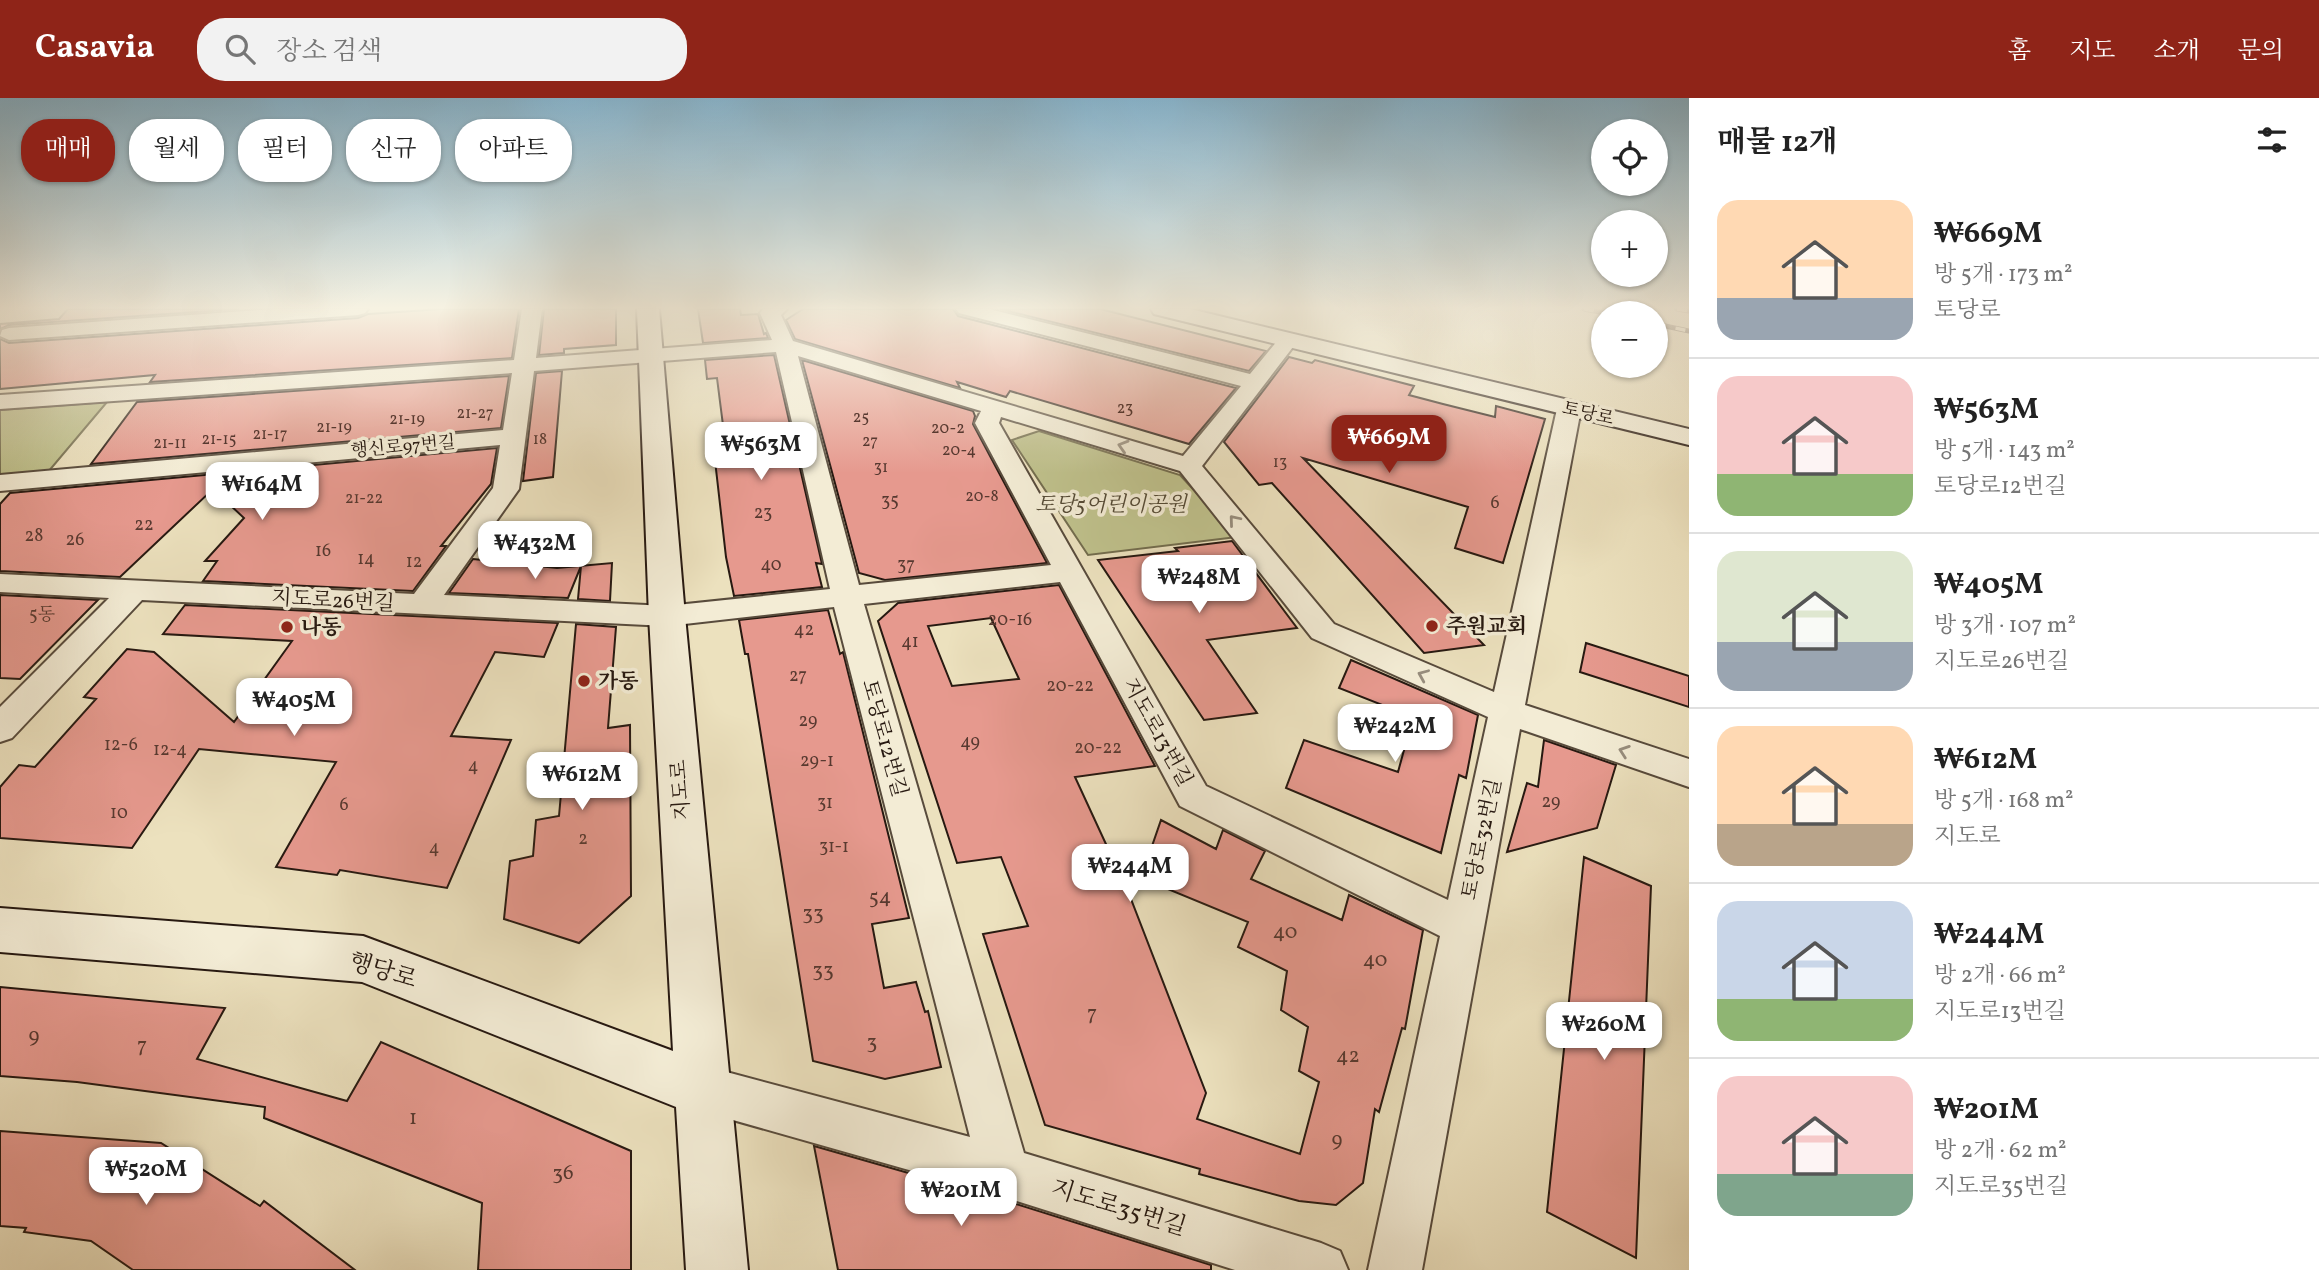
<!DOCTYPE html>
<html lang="ko">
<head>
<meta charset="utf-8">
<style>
	:root { --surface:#fff; --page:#f2f2f2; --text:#222; --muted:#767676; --line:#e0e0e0; --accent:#8f2418 }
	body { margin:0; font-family:Vollkorn,"Noto Serif KR",serif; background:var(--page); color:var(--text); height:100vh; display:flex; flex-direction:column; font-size:26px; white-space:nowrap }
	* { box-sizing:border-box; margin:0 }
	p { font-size:23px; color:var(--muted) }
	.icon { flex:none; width:38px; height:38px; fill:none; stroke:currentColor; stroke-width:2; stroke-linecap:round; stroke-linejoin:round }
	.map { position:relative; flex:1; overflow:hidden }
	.panel { display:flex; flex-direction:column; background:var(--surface); width:630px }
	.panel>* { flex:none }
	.banner { position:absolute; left:21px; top:21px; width:665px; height:63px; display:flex; gap:14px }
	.fabs { position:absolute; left:1591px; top:21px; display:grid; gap:14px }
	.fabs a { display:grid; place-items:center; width:77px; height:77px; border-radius:50%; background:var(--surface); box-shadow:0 2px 5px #0004; font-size:35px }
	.price { position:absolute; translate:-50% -60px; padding:0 16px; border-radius:14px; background:#fff; color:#222; font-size:23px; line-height:46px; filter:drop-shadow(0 2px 4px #0008) }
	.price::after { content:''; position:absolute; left:50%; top:42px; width:21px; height:16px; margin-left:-10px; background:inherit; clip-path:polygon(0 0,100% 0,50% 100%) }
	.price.selected { background:var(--accent); color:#fff }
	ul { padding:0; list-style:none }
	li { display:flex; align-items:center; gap:21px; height:175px; padding:0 28px }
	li+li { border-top:2px solid var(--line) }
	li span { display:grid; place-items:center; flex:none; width:196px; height:140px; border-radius:21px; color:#555 }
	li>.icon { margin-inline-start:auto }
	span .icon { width:84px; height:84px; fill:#fffc; stroke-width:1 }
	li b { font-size:30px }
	h2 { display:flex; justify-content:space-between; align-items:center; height:84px; padding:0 28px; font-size:30px }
	.tag { padding:0 24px; border-radius:28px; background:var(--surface); box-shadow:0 2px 5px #0004; font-size:24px; line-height:63px }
	.tag.selected { background:var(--accent); color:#fff }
	header { display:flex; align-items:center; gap:42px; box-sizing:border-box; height:98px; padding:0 35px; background:var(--accent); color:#fff }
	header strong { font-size:33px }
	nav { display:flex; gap:38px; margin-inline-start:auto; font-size:24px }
	.search { width:490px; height:63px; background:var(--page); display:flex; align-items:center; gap:18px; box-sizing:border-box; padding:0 24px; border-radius:28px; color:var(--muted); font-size:26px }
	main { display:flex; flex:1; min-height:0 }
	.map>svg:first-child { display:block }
	.green { fill:#bfc18c; stroke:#736d4e; stroke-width:2 }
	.building { fill:#e6998e; stroke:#271911; stroke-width:2; fill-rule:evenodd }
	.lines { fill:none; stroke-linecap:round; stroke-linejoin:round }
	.street-casing { stroke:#584b3c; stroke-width:4 }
	.secondary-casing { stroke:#271911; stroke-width:4 }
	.street { fill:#f3ecd5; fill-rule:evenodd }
	.secondary { fill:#f3ecd5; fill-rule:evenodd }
	.rail-casing { stroke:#271911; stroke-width:5 }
	.rail { stroke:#f3ecd5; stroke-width:3.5; stroke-dasharray:10; stroke-linecap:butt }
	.oneway { stroke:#978d7d }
	.poi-dot { fill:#8f2418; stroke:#f3ecd5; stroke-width:2.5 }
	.labels { text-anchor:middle; stroke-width:7; stroke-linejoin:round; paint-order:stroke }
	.far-number-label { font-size:16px; fill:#573930 }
	.far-street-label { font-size:18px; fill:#271911; stroke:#f3ecd5 }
	.number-label { font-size:18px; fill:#573930 }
	.park-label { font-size:21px; font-style:italic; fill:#554b36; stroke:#f3ecd5 }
	.street-label { font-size:21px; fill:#271911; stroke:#f3ecd5 }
	.poi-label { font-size:21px; font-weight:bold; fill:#271911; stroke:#f3ecd5; text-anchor:start }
	.near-number-label { font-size:21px; fill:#573930 }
	.near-street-label { font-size:24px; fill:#271911; stroke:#f3ecd5 }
</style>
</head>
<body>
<header>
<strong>Casavia</strong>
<div class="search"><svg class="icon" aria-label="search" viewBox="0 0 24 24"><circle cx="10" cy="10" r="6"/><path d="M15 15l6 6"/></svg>장소 검색</div>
<nav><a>홈</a><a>지도</a><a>소개</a><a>문의</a></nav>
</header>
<main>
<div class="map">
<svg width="1689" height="1172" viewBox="0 0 1689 1172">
	<rect width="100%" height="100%" fill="#ece1be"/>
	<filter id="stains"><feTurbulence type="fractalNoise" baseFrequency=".00286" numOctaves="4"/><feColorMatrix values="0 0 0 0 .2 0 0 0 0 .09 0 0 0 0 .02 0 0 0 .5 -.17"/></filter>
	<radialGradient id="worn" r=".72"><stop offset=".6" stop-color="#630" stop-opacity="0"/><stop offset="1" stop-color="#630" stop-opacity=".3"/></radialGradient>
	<path class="green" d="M 107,304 L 48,374 L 0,378 L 0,312 Z
		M 1039,333 L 1180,377 L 1237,439 L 1088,457 L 1012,342 Z"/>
	<path class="building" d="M 68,211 L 239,211 L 9,227 L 0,231 L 0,226 L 59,221 Z
		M 442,211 L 519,211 L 512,260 L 150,284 L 155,277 L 0,291 L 0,241 L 9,245 L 358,220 L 368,216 Z
		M 544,211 L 616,211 L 616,247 L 564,251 L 564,255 L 539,257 Z
		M 698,211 L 740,211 L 741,217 L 758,216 L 764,236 L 766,235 L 768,240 L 703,245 Z
		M 803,211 L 953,211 L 958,218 L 1236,290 L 1189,346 L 1010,293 L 1006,299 L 957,284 L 960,290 L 795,241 L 786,222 Z
		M 1000,211 L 1100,211 L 1266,253 L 1249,273 Z
		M 774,257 L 822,466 L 816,465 L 822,489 L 734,498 L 726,459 L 712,336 L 724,335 L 717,280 L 707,281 L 705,262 Z
		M 1289,259 L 1312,265 L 1315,262 L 1414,288 L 1409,297 L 1443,306 L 1495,319 L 1496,308 L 1545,321 L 1503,465 L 1455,450 L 1468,409 L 1303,360 L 1484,547 L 1424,555 L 1272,385 L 1259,387 L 1224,344 Z
		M 802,262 L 973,313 L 975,318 L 973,326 L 1047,465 L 885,482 L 859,475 Z
		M 562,273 L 553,379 L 523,383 L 536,275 Z
		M 509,278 L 501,330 L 91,366 L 137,304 Z
		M 497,350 L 491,386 L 441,448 L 446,448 L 413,493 L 203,483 L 217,463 L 205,463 L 244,420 L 213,391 L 120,479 L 0,473 L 0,406 L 10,395 Z
		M 1232,443 L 1297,530 L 1207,542 L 1257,615 L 1204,622 L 1098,462 L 1178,453 L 1175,450 Z
		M 473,461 L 557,470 L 612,465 L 610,503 L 578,501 L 581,468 L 568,500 L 449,495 Z
		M 1059,487 L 1155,668 L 1075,679 L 1129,796 L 1206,995 L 1197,1021 L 1300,1056 L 1319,984 L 1299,973 L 1308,929 L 1281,912 L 1287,873 L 1238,849 L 1248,824 L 1141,780 L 1161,722 L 1216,751 L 1223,732 L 1265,753 L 1251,781 L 1342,822 L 1349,797 L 1423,832 L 1405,931 L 1402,930 L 1379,1014 L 1375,1011 L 1363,1085 L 1336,1107 L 1299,1103 L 1199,1076 L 1200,1071 L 1045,1027 L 983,836 L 1028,828 L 1001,759 L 957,765 L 878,523 L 898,505 ZM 991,520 L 1019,581 L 952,588 L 928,528 Z
		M 0,497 L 98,502 L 20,581 L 0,580 Z
		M 185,507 L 558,525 L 544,559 L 495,554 L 451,638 L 511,642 L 447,790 L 340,772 L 337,777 L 276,769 L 336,664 L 199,651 L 132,750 L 0,740 L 0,689 L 19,667 L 35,669 L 96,601 L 84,599 L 127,551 L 154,554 L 234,624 L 292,543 L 163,536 Z
		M 828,512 L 840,556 L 843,554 L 909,820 L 872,826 L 884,890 L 916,884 L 925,914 L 928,913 L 941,969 L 885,981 L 813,963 L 748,556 L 745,556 L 739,522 Z
		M 576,526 L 616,529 L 608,630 L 630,627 L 631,798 L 579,845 L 504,821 L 510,763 L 533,758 L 536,722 L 559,718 Z
		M 1586,545 L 1689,578 L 1689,609 L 1580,574 Z
		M 1351,562 L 1478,617 L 1466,680 L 1459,677 L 1441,755 L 1286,690 L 1304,642 L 1398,674 L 1413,619 L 1339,590 Z
		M 1544,642 L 1616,667 L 1597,730 L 1507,754 L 1527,685 L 1538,689 Z
		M 1584,759 L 1651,788 L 1636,1160 L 1547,1114 Z
		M 0,889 L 225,910 L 197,961 L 347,1003 L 381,944 L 631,1053 L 631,1172 L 478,1172 L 482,1105 L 264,1020 L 265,1009 L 77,984 L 0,978 Z
		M 0,1033 L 161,1045 L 260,1108 L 264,1103 L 355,1172 L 133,1172 L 91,1143 L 24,1134 L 26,1130 L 0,1128 Z
		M 814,1048 L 1003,1102 L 1211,1167 L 1211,1172 L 838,1172 Z"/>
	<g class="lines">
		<defs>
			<path id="street" d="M 275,211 L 368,211 L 365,215 L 358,217 L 9,242 L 0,238 L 2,232 L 9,230 Z
				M 522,211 L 542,211 L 536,260 L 772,242 L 760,215 L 763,211 L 787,211 L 781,217 L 793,243 L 1183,358 L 1241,288 L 959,215 L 956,211 L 989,211 L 1250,276 L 1282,237 L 1296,237 L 1299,241 L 1296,245 L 1202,368 L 1334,526 L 1494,594 L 1557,311 L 1561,306 L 1577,306 L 1581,311 L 1525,607 L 1689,661 L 1689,689 L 1520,631 L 1422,1172 L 1368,1172 L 1440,838 L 1180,708 L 1060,484 L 864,506 L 1024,1055 L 1321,1145 L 1340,1153 L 1348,1172 L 1235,1172 L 1004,1099 L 687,1009 L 680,992 L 687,975 L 704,968 L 970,1039 L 834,509 L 667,528 L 142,502 L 12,640 L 0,644 L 0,609 L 109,500 L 0,494 L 0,476 L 414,496 L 493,390 L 500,347 L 0,393 L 0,377 L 503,332 L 512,275 L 0,311 L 0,297 L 514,262 ZM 776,254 L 830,491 L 667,508 L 444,497 L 519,391 L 534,273 ZM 798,258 L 981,313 L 975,325 L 1051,467 L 859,487 ZM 1001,319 L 1180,373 L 1312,540 L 1488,619 L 1448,802 L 1206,688 L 999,325 Z"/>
			<path id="secondary" d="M 637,211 L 659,211 L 685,518 L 748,1172 L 686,1172 L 676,1009 L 362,884 L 0,854 L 0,810 L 363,838 L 673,953 L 649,518 Z
				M 1151,211 L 1190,211 L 1689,331 L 1689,347 L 1154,216 Z"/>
		</defs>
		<use href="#street" class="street-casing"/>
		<use href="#secondary" class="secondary-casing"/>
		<use href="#street" class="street"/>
		<use href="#secondary" class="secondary"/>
		<defs>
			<path id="rail" d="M 1584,211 L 1605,215
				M 1677,211 L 1689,213
				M 1656,226 L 1689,233"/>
		</defs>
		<use href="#rail" class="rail-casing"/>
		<use href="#rail" class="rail"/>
	</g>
	<defs><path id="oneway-chevron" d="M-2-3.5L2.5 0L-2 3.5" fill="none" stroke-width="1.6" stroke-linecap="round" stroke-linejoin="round" transform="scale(1.75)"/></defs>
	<g class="oneway">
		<use href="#oneway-chevron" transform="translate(1123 348) rotate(-163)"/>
		<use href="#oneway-chevron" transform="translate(1234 422) rotate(-130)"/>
		<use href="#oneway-chevron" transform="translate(1423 577) rotate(-157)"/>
		<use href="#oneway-chevron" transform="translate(1624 653) rotate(-161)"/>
	</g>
	<linearGradient id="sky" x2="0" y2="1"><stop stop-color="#88b8d3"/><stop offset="0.56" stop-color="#f6f2e2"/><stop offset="1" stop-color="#f6f2e2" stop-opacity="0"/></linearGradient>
	<rect width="1689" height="375" fill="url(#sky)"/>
	<g class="poi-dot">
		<circle cx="1432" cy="528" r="7"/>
		<circle cx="287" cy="529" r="7"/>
		<circle cx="584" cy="583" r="7"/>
	</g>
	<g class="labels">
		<g class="far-number-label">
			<text x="1125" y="315">23</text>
			<text x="475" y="320">21-27</text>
			<text x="861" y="324">25</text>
			<text x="407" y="326">21-19</text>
			<text x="334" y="334">21-19</text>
			<text x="948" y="335">20-2</text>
			<text x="270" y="341">21-17</text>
			<text x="219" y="346">21-15</text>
			<text x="540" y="346">18</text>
			<text x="870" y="348">27</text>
			<text x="170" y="350">21-11</text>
			<text x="959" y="357">20-4</text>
			<text x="1280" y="369">13</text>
			<text x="881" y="374">31</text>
			<text x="982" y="403">20-8</text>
			<text x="364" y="405">21-22</text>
		</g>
		<g class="far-street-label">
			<text transform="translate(1588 315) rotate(13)" y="6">토당로</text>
			<text transform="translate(403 348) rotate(-5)" y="6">행신로97번길</text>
		</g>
		<g class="number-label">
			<text x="890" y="408">35</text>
			<text x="1495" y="410">6</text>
			<text x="763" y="420">23</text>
			<text x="144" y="432">22</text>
			<text x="34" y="443">28</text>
			<text x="75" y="447">26</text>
			<text x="323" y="458">16</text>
			<text x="366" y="466">14</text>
			<text x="414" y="469">12</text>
			<text x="771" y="472">40</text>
			<text x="906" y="472">37</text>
			<text x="42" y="522">5동</text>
			<text x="1010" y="527">20-16</text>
			<text x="804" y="537">42</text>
			<text x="910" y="549">41</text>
			<text x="798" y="583">27</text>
			<text x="1070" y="593">20-22</text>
			<text x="808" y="628">29</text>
			<text x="970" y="649">49</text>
			<text x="121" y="652">12-6</text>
			<text x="1098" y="655">20-22</text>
			<text x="170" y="657">12-4</text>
			<text x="817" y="668">29-1</text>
			<text x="473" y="673">4</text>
			<text x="1551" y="709">29</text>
			<text x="825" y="710">31</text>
			<text x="344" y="712">6</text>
			<text x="119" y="720">10</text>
			<text x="583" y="746">2</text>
			<text x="834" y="754">31-1</text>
			<text x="434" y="755">4</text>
		</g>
		<g class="park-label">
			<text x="1111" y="413">토당5어린이공원</text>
		</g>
		<g class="street-label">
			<text transform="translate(333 502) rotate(3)" y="7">지도로26번길</text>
			<text transform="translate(1158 634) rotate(61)" y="7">지도로13번길</text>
			<text transform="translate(885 640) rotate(75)" y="7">토당로12번길</text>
			<text transform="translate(680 692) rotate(-94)" y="7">지도로</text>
			<text transform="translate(1481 741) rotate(-78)" y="7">토당로32번길</text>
		</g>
		<g class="poi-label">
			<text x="1446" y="535">주원교회</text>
			<text x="301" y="536">나동</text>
			<text x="598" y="590">가동</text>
		</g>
		<g class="near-number-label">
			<text x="880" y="805">54</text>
			<text x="813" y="821">33</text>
			<text x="1285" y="840">40</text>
			<text x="1375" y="868">40</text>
			<text x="823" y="878">33</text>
			<text x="1092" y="922">7</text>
			<text x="34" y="944">9</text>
			<text x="872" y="950">3</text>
			<text x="142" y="954">7</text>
			<text x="1348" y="964">42</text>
			<text x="413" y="1026">1</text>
			<text x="1337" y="1048">9</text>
			<text x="563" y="1081">36</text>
		</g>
		<g class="near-street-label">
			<text transform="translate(383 872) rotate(17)" y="8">행당로</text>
			<text transform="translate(1119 1109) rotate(17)" y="8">지도로35번길</text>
		</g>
	</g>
	<rect width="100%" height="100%" filter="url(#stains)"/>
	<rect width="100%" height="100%" fill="url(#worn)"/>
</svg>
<div class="fabs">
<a><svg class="icon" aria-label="locate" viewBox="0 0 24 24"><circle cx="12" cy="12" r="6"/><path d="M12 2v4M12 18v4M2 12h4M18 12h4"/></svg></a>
<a>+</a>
<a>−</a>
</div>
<b class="price selected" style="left:1389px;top:377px">₩669M</b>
<b class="price" style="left:761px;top:384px">₩563M</b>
<b class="price" style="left:262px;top:424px">₩164M</b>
<b class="price" style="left:535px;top:483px">₩432M</b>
<b class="price" style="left:1199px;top:517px">₩248M</b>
<b class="price" style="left:294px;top:640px">₩405M</b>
<b class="price" style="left:1395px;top:666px">₩242M</b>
<b class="price" style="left:582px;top:714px">₩612M</b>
<b class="price" style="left:1130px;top:806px">₩244M</b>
<b class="price" style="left:1604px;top:964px">₩260M</b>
<b class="price" style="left:146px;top:1109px">₩520M</b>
<b class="price" style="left:961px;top:1130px">₩201M</b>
<div class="banner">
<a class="tag selected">매매</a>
<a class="tag">월세</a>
<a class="tag">필터</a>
<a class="tag">신규</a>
<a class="tag">아파트</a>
</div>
</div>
<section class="panel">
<h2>매물 12개<svg class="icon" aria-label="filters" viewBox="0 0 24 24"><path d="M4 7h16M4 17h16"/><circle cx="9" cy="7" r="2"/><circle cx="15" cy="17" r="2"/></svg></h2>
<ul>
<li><span style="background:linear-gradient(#ffd9b3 70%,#9aa5b1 0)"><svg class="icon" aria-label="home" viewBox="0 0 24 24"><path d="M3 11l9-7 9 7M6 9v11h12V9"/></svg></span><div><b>₩669M</b><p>방 5개 · 173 m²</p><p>토당로</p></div></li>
<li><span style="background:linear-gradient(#f6c9c9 70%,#8fb573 0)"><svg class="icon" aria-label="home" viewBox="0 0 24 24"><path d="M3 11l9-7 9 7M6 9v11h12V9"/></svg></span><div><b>₩563M</b><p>방 5개 · 143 m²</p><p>토당로12번길</p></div></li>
<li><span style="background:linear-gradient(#dfe7d0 65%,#9aa5b1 0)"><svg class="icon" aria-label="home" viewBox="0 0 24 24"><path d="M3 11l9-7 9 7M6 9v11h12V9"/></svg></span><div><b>₩405M</b><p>방 3개 · 107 m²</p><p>지도로26번길</p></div></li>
<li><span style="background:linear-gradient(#ffd9b3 70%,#b9a48a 0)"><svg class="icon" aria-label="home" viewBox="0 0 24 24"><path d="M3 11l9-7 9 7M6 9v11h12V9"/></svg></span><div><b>₩612M</b><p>방 5개 · 168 m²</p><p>지도로</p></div></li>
<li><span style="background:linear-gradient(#c9d6e8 70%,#8fb573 0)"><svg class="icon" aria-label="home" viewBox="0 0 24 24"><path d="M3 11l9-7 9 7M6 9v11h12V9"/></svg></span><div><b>₩244M</b><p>방 2개 · 66 m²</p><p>지도로13번길</p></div></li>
<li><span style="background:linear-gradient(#f6c9c9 70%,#7fa58c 0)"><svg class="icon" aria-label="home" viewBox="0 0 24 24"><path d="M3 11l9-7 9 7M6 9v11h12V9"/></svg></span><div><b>₩201M</b><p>방 2개 · 62 m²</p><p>지도로35번길</p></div></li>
</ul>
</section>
</main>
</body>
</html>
